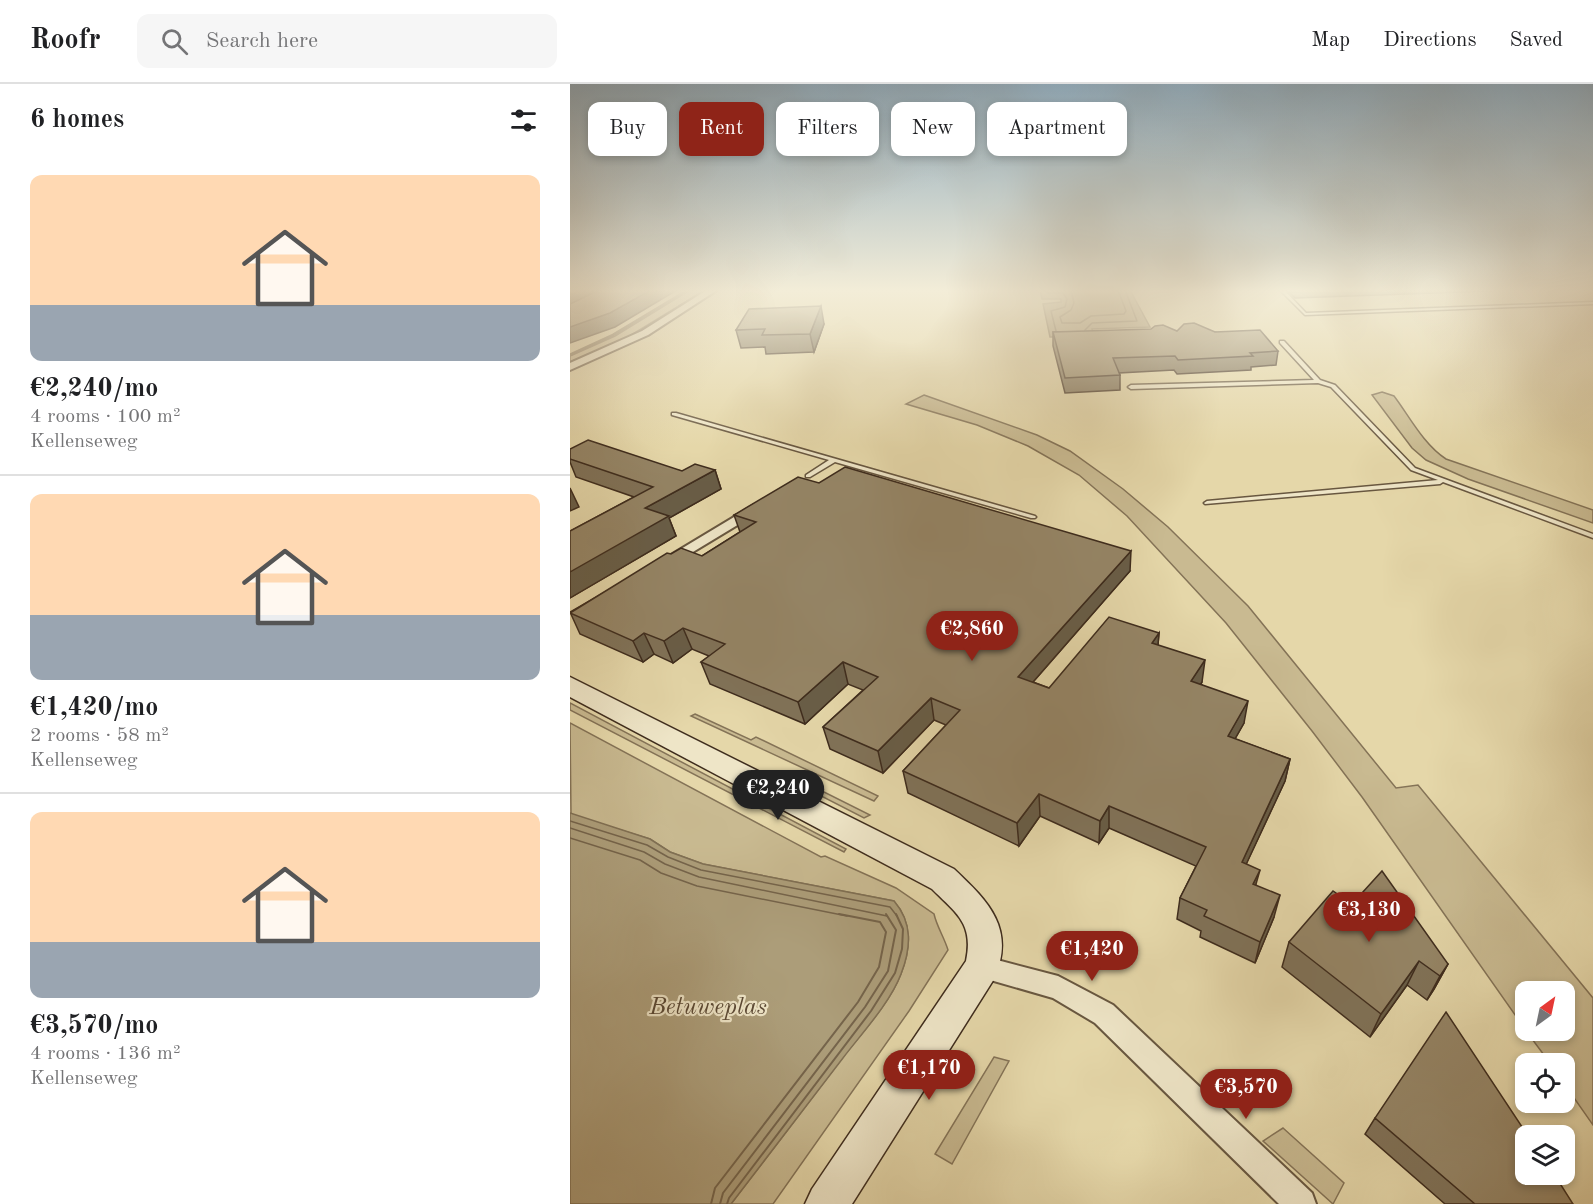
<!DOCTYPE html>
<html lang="en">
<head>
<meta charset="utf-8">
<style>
	:root { --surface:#fff; --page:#f6f6f6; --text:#202124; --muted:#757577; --line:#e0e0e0; --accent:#8f2418 }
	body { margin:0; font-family:"Old Standard TT",serif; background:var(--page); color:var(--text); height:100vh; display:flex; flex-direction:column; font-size:22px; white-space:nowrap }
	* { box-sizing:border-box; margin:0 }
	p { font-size:20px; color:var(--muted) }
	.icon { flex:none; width:33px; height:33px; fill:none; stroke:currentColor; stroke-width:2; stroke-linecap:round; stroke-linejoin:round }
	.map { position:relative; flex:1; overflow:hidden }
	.side { display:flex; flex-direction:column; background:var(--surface); width:570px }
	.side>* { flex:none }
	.hud { position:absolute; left:18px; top:18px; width:570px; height:54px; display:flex; gap:12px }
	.needle { width:39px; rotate:33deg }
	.fabs { position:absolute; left:945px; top:897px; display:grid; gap:12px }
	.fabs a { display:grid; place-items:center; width:60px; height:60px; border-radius:12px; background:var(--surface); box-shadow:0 3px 9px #0003; font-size:30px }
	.price { position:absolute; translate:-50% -51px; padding:0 14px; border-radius:21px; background:var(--accent); color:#fff; font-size:20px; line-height:39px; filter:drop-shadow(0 2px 3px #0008) }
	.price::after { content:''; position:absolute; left:50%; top:36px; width:18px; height:14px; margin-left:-9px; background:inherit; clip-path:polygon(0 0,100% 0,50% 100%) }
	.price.selected { background:#222; color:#fff }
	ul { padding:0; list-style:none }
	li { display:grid; align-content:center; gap:12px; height:318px; padding:0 30px }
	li+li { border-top:2px solid var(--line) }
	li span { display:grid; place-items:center; height:186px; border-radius:12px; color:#555 }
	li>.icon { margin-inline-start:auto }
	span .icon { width:108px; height:108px; fill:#fffc; stroke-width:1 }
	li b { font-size:26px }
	h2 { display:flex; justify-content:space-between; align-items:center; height:72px; padding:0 30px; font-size:26px }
	.pill { padding:0 21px; border-radius:12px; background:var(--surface); box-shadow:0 3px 9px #0003; font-size:21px; line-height:54px }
	.pill.selected { background:var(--accent); color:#fff }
	header { display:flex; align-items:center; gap:36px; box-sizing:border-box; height:84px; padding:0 30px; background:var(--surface); border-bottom:2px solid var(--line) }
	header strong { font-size:28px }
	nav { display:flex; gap:33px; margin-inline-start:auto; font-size:21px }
	.search { width:420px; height:54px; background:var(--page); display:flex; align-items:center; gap:15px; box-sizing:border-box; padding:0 21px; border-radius:12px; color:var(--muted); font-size:22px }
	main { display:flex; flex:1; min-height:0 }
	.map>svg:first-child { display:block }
	.green { fill:#c9ba91; stroke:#847357; stroke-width:1.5 }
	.water { fill:#ac9d79; stroke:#807054; stroke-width:1.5 }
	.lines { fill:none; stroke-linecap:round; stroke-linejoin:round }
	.shore-far1 { stroke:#75644b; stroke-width:1.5 }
	.shore { stroke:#75644b; stroke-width:2 }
	.stream { stroke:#807054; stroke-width:3 }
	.lane-casing { stroke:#685740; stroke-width:3 }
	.street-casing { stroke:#685740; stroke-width:4 }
	.secondary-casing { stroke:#3e2c1d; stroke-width:3 }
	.lane { fill:#eee5c7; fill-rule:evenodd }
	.street { fill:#eee5c7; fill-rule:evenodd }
	.secondary { fill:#eee5c7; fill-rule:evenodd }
	.wall { fill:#807258; stroke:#3e2c1d; stroke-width:1.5 }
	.shaded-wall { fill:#685d47; stroke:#3e2c1d; stroke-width:1.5 }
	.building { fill:#958566; stroke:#3e2c1d; stroke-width:1.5 }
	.labels { text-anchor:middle; stroke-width:4.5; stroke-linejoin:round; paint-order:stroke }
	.near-water-label { font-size:24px; font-style:italic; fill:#5a4834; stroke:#eee5c7 }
</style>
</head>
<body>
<header>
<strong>Roofr</strong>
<div class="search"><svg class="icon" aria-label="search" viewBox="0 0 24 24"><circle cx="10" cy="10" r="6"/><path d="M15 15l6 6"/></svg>Search here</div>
<nav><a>Map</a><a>Directions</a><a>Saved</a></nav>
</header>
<main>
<section class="side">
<h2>6 homes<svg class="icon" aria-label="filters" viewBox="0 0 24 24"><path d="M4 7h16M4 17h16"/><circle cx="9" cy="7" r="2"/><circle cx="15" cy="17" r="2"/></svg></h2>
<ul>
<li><span style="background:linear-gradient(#ffd9b3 70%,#9aa5b1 0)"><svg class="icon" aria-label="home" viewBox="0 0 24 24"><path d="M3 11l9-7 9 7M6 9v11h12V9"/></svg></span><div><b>€2,240/mo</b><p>4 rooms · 100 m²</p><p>Kellenseweg</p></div></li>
<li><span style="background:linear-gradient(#ffd9b3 65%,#9aa5b1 0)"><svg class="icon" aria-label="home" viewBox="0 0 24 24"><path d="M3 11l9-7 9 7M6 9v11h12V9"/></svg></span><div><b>€1,420/mo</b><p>2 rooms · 58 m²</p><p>Kellenseweg</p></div></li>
<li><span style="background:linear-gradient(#ffd9b3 70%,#9aa5b1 0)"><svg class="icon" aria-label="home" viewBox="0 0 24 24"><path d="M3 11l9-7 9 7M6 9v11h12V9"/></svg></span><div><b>€3,570/mo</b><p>4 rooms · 136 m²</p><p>Kellenseweg</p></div></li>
</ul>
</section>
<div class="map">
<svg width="1023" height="1120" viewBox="0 0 1023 1120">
	<rect width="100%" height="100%" fill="#e5d7a9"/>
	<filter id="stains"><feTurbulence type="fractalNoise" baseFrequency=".00333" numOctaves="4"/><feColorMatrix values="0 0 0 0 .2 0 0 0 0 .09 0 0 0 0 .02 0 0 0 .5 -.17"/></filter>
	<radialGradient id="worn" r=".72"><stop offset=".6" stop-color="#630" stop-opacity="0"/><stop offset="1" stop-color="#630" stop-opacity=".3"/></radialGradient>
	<path class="green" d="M 120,206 L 135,206 L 58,253 L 0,278 L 0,272 L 45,252 Z
		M 812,308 L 824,312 C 838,330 853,360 876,375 L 1023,426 L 1023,439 L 898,395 L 856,376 L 842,364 L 802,311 Z
		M 354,311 L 467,351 L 500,367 L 553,405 L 598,443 L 678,522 L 826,704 L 848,701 L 1023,914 L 1023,1041 L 995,1001 L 994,980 L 980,979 L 956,947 L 994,946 L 994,908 L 956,908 L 955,945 L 792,713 L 742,647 L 656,539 L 557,432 L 509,391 L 458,362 L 407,341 L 336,320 Z
		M 0,619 L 276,765 L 274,768 L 0,626 Z
		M 125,630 L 181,656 L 186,653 L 308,712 L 304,717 L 121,632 Z
		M 0,639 L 251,773 L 255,772 L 326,804 L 364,830 C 367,843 374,853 378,866 L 339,927 L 203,1120 L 161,1120 C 199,1071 236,1022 273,973 C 292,949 320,919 331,890 C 341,864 343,839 324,817 L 133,780 L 100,768 L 80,755 L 1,731 Z
		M 222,692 L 300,731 L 294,734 L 222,697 Z
		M 424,973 L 439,977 L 382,1080 L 365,1070 Z
		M 713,1044 L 774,1099 L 763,1120 L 693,1057 Z"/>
	<path class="water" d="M 470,206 L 560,206 L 580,243 L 522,245 L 524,252 L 480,253 L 473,220 L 491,218 L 491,215 L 472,215 Z
		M 0,729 L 80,755 L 100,768 L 133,780 L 324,817 C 343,839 341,864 331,890 C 320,919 292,949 273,974 C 236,1022 199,1071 161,1120 L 0,1120 Z"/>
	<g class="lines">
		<path class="shore-far1" d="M 476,206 L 478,209 L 493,209 L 497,215 L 495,223 L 481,227 L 486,247
			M 501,206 L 504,219 L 501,226 L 490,233 L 492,239 L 510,239 L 521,232 L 554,230 L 556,227 L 548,206
			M 515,246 L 522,239 L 567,237 L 555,206
			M 0,737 L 77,761 L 98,773 L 131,786 L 320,823 L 327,832
			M 0,744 L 74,768 L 95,780 L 129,793 L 317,832
			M 0,754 L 70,776 L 91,789 L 127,802 L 277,832"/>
		<path class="shore" d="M 141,1120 L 145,1104 L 288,918 L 309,883 L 316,848 L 310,838 L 269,830
			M 150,1120 L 153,1109 L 295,923 L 318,887 L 326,846 L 316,830
			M 157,1120 L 159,1114 L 301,927 L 325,889 L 332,865 L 333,845 L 326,830"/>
		<path class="stream" d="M 0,271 L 43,251 L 118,206"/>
		<defs>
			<path id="lane" d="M 710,206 L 714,206 L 736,229 L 1023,218 L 1023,220 L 735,231 Z
				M 710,257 L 714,257 L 750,296 L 765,301 L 845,384 L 1023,450 L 1023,454 L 873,398 L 870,400 L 635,420 L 634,419 L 637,417 L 868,396 L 841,386 L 761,303 L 748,299 L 561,305 L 558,303 L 561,301 L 744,296 L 710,259 Z
				M 102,329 L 106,329 L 465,432 L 466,433 L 465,434 L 461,434 L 265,378 L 240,393 L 236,393 L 236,391 L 259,376 L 102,331 Z"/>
			<path id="street" d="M 137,206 L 147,206 L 78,251 L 0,286 L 0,279 L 72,247 Z
				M 184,421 L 189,422 L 191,425 L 189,428 L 103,480 L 98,481 L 91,477 Z
				M 412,872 L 488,892 L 543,921 L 742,1109 L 746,1120 L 709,1120 L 525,939 L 483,914 L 403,891 L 400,883 L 403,875 Z"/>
			<path id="secondary" d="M 0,593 L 384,785 C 419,818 446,845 424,895 L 282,1120 L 235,1120 L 242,1105 L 396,877 C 404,839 386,829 362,805 L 0,613 Z"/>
		</defs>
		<use href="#lane" class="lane-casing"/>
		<use href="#street" class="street-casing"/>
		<use href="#secondary" class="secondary-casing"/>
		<use href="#lane" class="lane"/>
		<use href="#street" class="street"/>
		<use href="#secondary" class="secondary"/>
	</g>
	<path class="wall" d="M 717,206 L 947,206 L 725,214 Z
		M 254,240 L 244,268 L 196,270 L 195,263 L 171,264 L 166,246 Z
		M 607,247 L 645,248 L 708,267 L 706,281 L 681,283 L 681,286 L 607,290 L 604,286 L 549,289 L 550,291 L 550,306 L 495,309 L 483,262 L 483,248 Z
		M 0,365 L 112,387 L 145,386 L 151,405 L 99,434 L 106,452 L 0,514 L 0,447 L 64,413 L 6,393 L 0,378 Z
		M 249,399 L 560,487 L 463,598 L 479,604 L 589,549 L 588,561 L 632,598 L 631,600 L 674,639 L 665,655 L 720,675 L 715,697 L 676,780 L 686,801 L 704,833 L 685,879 L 630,853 L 631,847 L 607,835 L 610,814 L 626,782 L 539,744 L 529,759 L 470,732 L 449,762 L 338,709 L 333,687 L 376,641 L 364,636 L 313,689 L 260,665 L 253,643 L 293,606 L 278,600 L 235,640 L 140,600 L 131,578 L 139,572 L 122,565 L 103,579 L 84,570 L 73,578 L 10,550 L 0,528 L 101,470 L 132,472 L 170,448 L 164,431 Z
		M 782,820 L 878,880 L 864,905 L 857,916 L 837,901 L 800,953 L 712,883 L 719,858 Z
		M 805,1034 L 1003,1120 L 875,1120 L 795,1050 Z"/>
	<path class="shaded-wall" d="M 10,206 L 41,206 L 0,226 L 0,211 Z
		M 81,206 L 107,206 L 45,243 L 0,259 L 0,243 Z
		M 251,222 L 254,240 L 244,268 L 240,250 Z
		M 145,386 L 151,405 L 99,434 L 106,452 L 0,514 L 0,488 L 75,424 Z
		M 0,404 L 9,423 L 0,427 Z
		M 561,467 L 560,487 L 449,614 L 448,593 Z
		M 113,544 L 122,565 L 103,579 L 94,557 Z
		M 74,549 L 84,570 L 73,578 L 63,557 Z
		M 589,549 L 587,571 L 582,559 Z
		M 635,576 L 632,598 L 619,619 L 621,597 Z
		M 273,578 L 278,600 L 235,640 L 228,618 Z
		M 361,614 L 364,636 L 313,689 L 308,667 Z
		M 678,617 L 674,639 L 654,674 L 658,652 Z
		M 720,675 L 715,697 L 667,800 L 672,778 Z
		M 469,710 L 470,732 L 449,762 L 447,739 Z
		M 539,722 L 539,744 L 529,759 L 530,737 Z
		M 690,786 L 684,807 L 683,800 Z
		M 710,811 L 704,833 L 685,879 L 690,858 Z
		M 849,877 L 837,901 L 800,953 L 811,930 Z
		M 878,880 L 864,905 L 857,916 L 870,892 Z"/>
	<path class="building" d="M 0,206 L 10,206 L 0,211 Z
		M 29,206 L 81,206 L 40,229 L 0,243 L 0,220 Z
		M 251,222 L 240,250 L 192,251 L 195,245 L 166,246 L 179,225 Z
		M 624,239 L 645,248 L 690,246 L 708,267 L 680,269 L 683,272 L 608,276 L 605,272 L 543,274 L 550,291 L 495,294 L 483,248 L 581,245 L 585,242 L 593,241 L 607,247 L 614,240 Z
		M 18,356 L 112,387 L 125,380 L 145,386 L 75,424 L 99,432 L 0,488 L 0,447 L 83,403 L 0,375 L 0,365 Z
		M 275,383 L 561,467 L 448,593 L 479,604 L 539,533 L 589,549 L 582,559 L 635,576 L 621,597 L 678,617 L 658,652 L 720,675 L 672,778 L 690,786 L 683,800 L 710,811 L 690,858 L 634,832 L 637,826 L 610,814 L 636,763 L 539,722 L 530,737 L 469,710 L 447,739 L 333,687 L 390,626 L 361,614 L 308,667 L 253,643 L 308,593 L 273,578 L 228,618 L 131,578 L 155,560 L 113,544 L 94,557 L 74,549 L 63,557 L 0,529 L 97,469 L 101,470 L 111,464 L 132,472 L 186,438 L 164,431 L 228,393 L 249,399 Z
		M 812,787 L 878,880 L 870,892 L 849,877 L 811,930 L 719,858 L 763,807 L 782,820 Z
		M 876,928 L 958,1052 L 956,1052 L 956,1090 L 984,1090 L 1003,1120 L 905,1120 L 805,1034 Z"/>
	<linearGradient id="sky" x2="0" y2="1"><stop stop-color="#90abbc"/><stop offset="0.57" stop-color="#f3edd8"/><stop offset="1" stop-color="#f3edd8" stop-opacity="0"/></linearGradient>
	<rect width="1023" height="363" fill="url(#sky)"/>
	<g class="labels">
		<g class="near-water-label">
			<text x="138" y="930">Betuweplas</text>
		</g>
	</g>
	<rect width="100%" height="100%" filter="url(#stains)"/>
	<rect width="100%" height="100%" fill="url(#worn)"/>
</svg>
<div class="fabs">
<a><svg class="needle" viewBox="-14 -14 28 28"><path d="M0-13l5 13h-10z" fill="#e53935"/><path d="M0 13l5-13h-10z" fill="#757577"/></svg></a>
<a><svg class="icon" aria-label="locate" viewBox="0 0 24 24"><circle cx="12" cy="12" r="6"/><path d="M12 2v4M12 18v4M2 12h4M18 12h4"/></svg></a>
<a><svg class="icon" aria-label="layers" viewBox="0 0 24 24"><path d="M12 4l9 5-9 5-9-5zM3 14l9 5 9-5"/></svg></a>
</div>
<b class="price" style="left:402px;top:578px">€2,860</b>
<b class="price selected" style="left:208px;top:737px">€2,240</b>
<b class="price" style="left:799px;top:859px">€3,130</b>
<b class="price" style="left:522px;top:898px">€1,420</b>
<b class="price" style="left:359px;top:1017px">€1,170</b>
<b class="price" style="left:676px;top:1036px">€3,570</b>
<div class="hud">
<a class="pill">Buy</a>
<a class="pill selected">Rent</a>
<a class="pill">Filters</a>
<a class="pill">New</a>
<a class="pill">Apartment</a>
</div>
</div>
</main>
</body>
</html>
